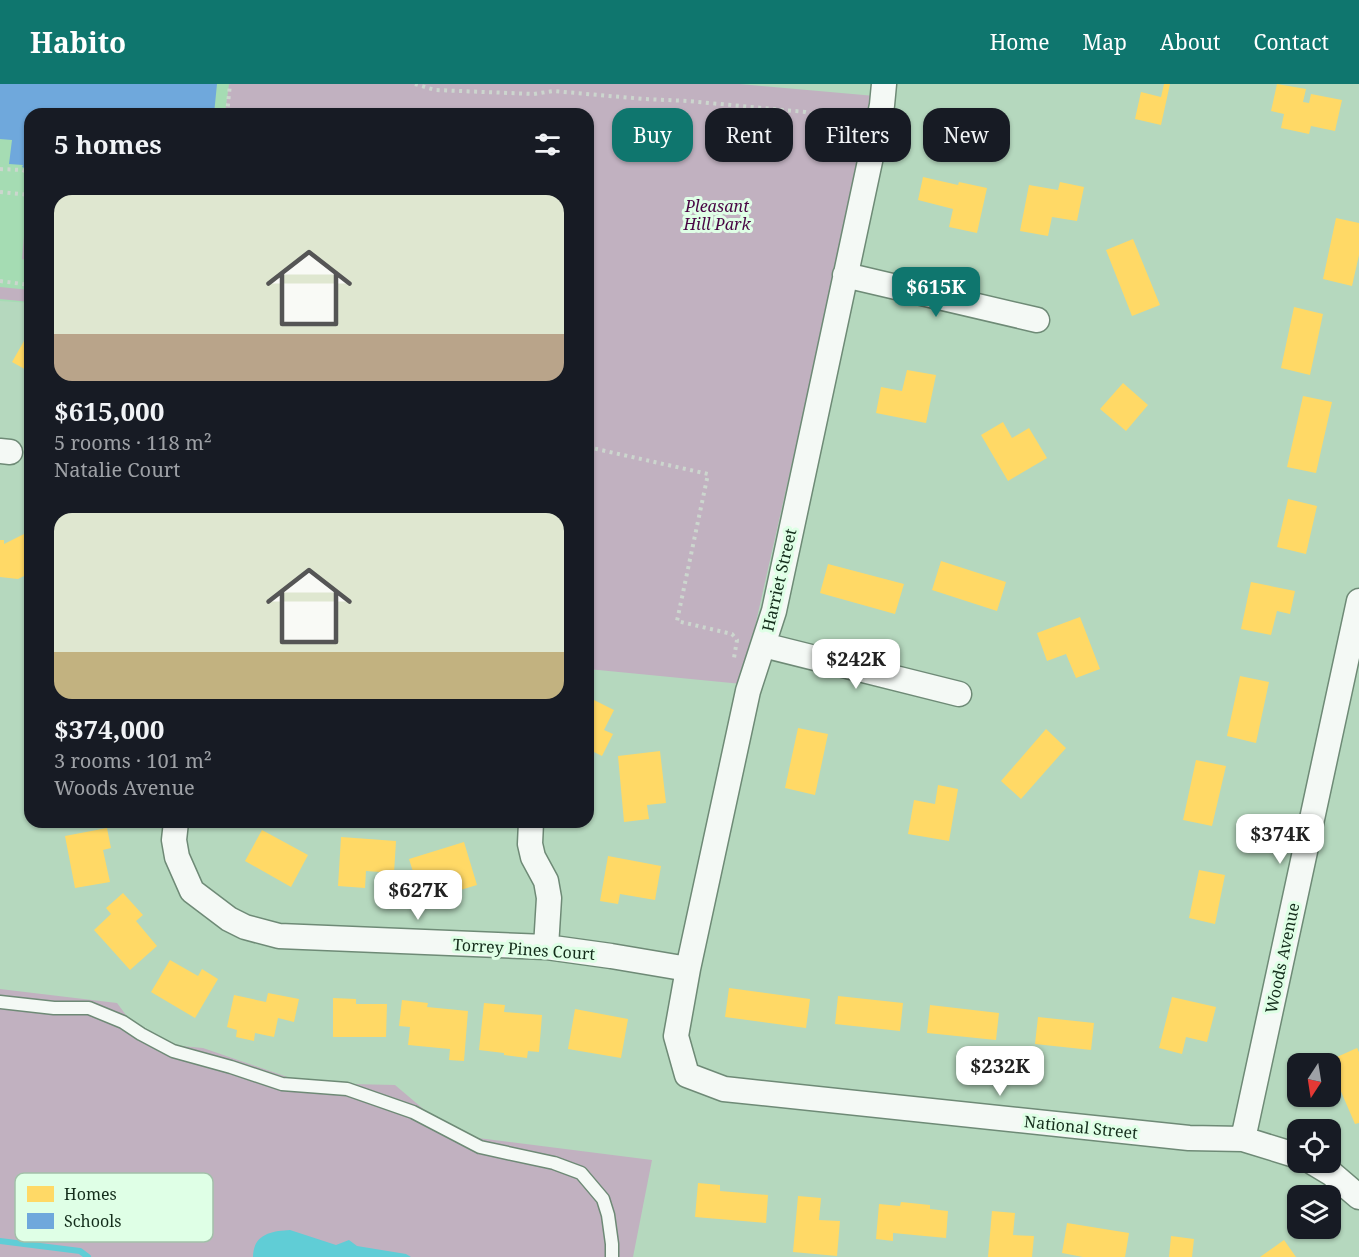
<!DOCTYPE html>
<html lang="en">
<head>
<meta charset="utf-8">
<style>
	:root { --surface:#171b24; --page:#242831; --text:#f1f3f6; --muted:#9ea1a6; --accent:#0f766e }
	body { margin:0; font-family:"Noto Serif",serif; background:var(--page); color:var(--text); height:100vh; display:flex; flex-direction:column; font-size:22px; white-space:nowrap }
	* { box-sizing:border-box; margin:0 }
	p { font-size:20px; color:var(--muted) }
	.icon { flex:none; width:33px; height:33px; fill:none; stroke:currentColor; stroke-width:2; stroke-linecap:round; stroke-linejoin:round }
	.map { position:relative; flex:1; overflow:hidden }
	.details { position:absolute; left:24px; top:24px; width:570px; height:720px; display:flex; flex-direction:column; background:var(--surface); border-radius:18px; box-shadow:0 2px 4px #0004 }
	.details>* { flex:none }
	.hud { position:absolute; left:612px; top:24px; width:570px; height:54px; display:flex; gap:12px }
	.needle { width:39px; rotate:192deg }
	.fabs { position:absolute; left:1287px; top:969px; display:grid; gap:12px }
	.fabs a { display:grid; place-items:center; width:54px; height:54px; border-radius:12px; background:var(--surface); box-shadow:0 2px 4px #0004; font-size:30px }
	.price { position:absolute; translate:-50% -51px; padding:0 14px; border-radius:12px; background:#fff; color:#222; font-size:20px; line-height:39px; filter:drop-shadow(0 2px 3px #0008) }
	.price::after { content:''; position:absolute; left:50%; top:36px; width:18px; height:14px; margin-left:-9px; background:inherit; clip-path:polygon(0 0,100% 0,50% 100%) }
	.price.on { background:var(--accent); color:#fff }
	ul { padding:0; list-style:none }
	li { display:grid; align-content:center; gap:12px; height:318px; padding:0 30px }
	li span { display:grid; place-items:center; height:186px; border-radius:18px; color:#555 }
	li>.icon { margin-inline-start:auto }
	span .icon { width:108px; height:108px; fill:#fffc; stroke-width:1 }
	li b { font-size:26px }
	h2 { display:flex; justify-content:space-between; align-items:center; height:72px; padding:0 30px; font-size:26px }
	.pill { padding:0 21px; border-radius:18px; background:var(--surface); box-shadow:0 2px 4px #0004; font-size:21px; line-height:54px }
	.pill.on { background:var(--accent); color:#fff }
	header { display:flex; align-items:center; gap:36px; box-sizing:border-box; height:84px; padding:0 30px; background:var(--accent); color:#fff }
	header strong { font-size:28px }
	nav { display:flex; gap:33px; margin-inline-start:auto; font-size:21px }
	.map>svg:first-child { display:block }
	.built { fill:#a5dcb3 }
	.green { fill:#c1b1c0 }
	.water { fill:#60cdd6 }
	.homes { fill:#ffd966 }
	.schools { fill:#6fa8dc }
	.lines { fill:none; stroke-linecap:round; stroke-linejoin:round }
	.stream { stroke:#60cdd6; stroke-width:6 }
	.lane-casing { stroke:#6e8a76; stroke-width:15 }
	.street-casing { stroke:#6e8a76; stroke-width:27 }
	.path { stroke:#ccd6ce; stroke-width:4; stroke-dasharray:3 4.5; stroke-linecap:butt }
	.lane { stroke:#f4f9f5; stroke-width:12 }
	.street { stroke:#f4f9f5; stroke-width:24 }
	.labels { text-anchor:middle; stroke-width:6; stroke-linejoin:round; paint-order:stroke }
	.park-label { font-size:16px; font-style:italic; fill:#490644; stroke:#dfffe6 }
	.street-label { font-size:16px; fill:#132d1b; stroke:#dfffe6 }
	.key { fill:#dfffe6; stroke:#a2c0a9; stroke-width:1.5 }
	.key-label { font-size:16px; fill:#132d1b }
</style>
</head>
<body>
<header>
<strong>Habito</strong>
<nav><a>Home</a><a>Map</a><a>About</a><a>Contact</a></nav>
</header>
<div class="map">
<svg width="1359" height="1173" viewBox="0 0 1359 1173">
	<rect width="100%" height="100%" fill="#b5d8be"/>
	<path class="built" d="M 0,0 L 229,0 L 225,30 L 30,30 L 30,219 L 0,217 Z"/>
	<path class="green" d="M 229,0 L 740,0 L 875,12 L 742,600 L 588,585 L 588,30 L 225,30 Z
		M 25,140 L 30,140 L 30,177 L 22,175 Z
		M 0,203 L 30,206 L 30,218 L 0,215 Z
		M 0,905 L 117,919 L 147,959 L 203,964 L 305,999 L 395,1001 L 454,1051 L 652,1076 L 633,1173 L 0,1173 Z"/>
	<path class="water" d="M 290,1146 L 336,1161 L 349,1156 L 357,1162 L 406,1170 L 411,1173 L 253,1173 C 253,1150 272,1147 290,1146 Z"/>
	<path class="homes" d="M 1164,0 L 1170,0 L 1161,41 L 1135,35 L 1141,8 L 1161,13 Z
		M 1277,0 L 1306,5 L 1303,18 L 1309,19 L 1311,10 L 1342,16 L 1335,47 L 1311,42 L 1309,50 L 1281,44 L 1284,30 L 1271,27 Z
		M 923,93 L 958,101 L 959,98 L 987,104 L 977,149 L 949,143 L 953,125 L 918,116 Z
		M 1060,98 L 1084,103 L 1077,137 L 1052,133 L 1048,152 L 1020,147 L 1029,101 L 1058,106 Z
		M 1336,134 L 1359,139 L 1359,171 L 1352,202 L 1323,195 Z
		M 1133,155 L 1160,221 L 1132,232 L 1106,166 Z
		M 1294,223 L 1323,230 L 1310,291 L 1281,284 Z
		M 24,257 L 30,261 L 30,288 L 12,278 Z
		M 907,286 L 936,291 L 926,339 L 876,329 L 881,303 L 902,307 Z
		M 1123,299 L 1148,321 L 1126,347 L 1100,325 Z
		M 1303,312 L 1332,318 L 1316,389 L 1287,383 Z
		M 1003,338 L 1012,354 L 1029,344 L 1047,374 L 1008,397 L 981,351 Z
		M 1288,415 L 1317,422 L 1306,470 L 1277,463 Z
		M 30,447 L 30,489 L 18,495 L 0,493 L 0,456 L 4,456 L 4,460 Z
		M 941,477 L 1006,498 L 997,527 L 932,506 Z
		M 828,480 L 904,500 L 895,530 L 820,509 Z
		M 1251,498 L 1295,507 L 1290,530 L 1277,527 L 1271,551 L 1241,545 Z
		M 1080,533 L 1100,585 L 1076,594 L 1066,570 L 1047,577 L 1037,549 Z
		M 1240,592 L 1269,598 L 1256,659 L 1227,652 Z
		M 588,613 L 614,626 L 604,646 L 613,650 L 602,672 L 588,665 Z
		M 798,644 L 828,650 L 815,711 L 785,704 Z
		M 1046,645 L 1066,664 L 1021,715 L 1001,697 Z
		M 660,667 L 666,719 L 647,721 L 649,735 L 624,738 L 618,672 Z
		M 1196,676 L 1226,682 L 1212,742 L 1183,736 Z
		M 938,701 L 958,705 L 949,757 L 908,750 L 914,716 L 935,720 Z
		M 107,744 L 111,764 L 103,766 L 110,798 L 75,804 L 65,752 Z
		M 262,746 L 308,771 L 291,803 L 245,777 Z
		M 341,753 L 396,757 L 394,789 L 366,787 L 365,804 L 338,802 Z
		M 464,758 L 477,801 L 457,807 L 454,796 L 419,807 L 409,775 Z
		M 608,772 L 661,782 L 655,816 L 620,810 L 618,820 L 600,817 Z
		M 1199,786 L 1225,791 L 1215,840 L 1189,834 Z
		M 123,809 L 143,831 L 136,837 L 157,862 L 130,886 L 94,846 L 111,830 L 106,824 Z
		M 170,876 L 198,892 L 202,885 L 218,895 L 195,934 L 151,908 Z
		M 729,904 L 810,915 L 806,944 L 725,933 Z
		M 268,909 L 299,915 L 294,938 L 278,934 L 274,953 L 255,949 L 254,957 L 236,953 L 237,946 L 227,943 L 234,911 L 266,918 Z
		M 838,912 L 903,919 L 900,947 L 835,940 Z
		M 1172,913 L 1216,923 L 1207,958 L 1186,953 L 1182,970 L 1159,964 Z
		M 333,914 L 356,915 L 356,920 L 387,920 L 386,953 L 333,953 Z
		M 402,916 L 428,919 L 427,923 L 468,927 L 464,977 L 449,976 L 450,965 L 408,961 L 410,943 L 399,942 Z
		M 484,919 L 505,921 L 504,928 L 542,931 L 539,968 L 528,967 L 527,974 L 504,971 L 504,969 L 479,966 Z
		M 930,921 L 999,929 L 996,956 L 927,949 Z
		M 575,925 L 628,935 L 621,974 L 568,965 Z
		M 1038,933 L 1094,939 L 1091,966 L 1035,960 Z
		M 1357,964 L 1359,968 L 1359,1039 L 1355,1040 L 1330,982 L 1330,980 L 1328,977 Z
		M 698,1099 L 720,1101 L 720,1107 L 768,1111 L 766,1139 L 695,1133 Z
		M 798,1112 L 821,1114 L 819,1136 L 840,1137 L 837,1172 L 793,1168 Z
		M 901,1118 L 930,1121 L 930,1125 L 948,1127 L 946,1154 L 893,1149 L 893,1157 L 876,1155 L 879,1120 L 900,1122 Z
		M 992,1127 L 1015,1129 L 1013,1151 L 1034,1152 L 1032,1173 L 988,1173 Z
		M 1067,1139 L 1129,1149 L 1125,1173 L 1083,1173 L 1062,1169 Z
		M 1171,1152 L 1194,1155 L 1192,1173 L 1169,1173 Z
		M 1284,1156 L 1296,1173 L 1260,1173 Z"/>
	<path class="schools" d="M 0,0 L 217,0 L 214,30 L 30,30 L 30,86 L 22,83 L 23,81 L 9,80 L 12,56 L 0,55 Z"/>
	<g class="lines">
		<path class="stream" d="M 0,1157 L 80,1167 L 88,1173"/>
		<defs>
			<path id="lane" d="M 0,918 L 54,924 L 89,924 L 123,938 L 141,950 L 173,967 L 231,983 L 282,1000 L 347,1005 L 413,1028 L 480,1063 L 554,1079 L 581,1089 L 603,1115 L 608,1131 L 612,1160 L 612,1173"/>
			<path id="street" d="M 884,0 L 882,21 L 774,527 L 748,607 L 688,885 L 676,952 L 687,991 L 724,1005 L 1189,1054 L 1243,1055 L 1298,1072
				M 845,191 L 1037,236
				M 0,367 L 10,368
				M 763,561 L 959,610
				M 176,738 L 174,756 L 177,773 L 192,807 L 229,835 L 245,843 L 279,852 L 546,863 L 611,872 L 688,885
				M 531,738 L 530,760 L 533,773 L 546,797 L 549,814 L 546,863
				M 1243,1055 L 1359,517
				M 1312,1078 L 1332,1090 L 1359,1113"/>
		</defs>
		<use href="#lane" class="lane-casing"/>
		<use href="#street" class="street-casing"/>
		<path class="path" d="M 415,0 L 435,6 L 534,10 L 553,7 L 644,15 L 688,17 L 805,28 L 820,32 L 851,66
			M 214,28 L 227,29
			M 227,30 L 230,0
			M 0,85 L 22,86 L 30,89
			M 0,108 L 30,111
			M 0,197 L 30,201
			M 588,366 L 592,364 L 708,390 L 677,537 L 732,550 L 737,556 L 734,574"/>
		<use href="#lane" class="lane"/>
		<use href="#street" class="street"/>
	</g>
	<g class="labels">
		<g class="park-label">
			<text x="717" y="128">Pleasant<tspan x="717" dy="18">Hill Park</tspan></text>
		</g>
		<g class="street-label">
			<text transform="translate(779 496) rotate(-77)" y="6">Harriet Street</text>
			<text transform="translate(524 865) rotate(4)" y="6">Torrey Pines Court</text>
			<text transform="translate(1282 874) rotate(-78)" y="6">Woods Avenue</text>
			<text transform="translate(1081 1043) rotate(6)" y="6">National Street</text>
		</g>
	</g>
	<rect x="15" y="1089" width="198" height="69" rx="9" class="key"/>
	<rect x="27" y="1102" width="27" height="16" fill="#ffd966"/>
	<rect x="27" y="1129" width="27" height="16" fill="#6fa8dc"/>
	<g class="key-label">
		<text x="64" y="1116">Homes</text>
		<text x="64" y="1143">Schools</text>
	</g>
</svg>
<div class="fabs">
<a><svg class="needle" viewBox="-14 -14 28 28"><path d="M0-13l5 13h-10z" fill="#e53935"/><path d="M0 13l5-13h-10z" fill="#9ea1a6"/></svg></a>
<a><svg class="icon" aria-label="locate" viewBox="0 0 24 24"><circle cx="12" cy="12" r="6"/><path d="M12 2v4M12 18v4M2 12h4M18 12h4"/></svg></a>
<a><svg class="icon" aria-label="layers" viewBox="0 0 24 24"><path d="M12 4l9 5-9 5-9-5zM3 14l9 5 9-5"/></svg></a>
</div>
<b class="price on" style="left:936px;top:234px">$615K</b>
<b class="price" style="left:856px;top:606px">$242K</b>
<b class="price" style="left:1280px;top:781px">$374K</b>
<b class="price" style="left:418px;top:837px">$627K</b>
<b class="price" style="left:1000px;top:1013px">$232K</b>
<div class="hud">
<a class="pill on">Buy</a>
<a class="pill">Rent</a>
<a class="pill">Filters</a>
<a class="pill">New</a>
</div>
<section class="details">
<h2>5 homes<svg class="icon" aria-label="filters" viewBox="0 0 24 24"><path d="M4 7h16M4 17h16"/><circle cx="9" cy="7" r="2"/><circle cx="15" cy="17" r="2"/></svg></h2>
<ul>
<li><span style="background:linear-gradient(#dfe7d0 75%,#b9a48a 0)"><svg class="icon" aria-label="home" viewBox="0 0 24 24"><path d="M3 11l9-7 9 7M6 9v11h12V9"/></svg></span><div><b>$615,000</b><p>5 rooms · 118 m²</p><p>Natalie Court</p></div></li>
<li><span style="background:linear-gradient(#dfe7d0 75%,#c2b280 0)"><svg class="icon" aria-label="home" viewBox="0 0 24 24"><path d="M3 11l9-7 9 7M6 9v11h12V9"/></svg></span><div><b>$374,000</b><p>3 rooms · 101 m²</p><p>Woods Avenue</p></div></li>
</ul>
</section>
</div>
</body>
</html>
